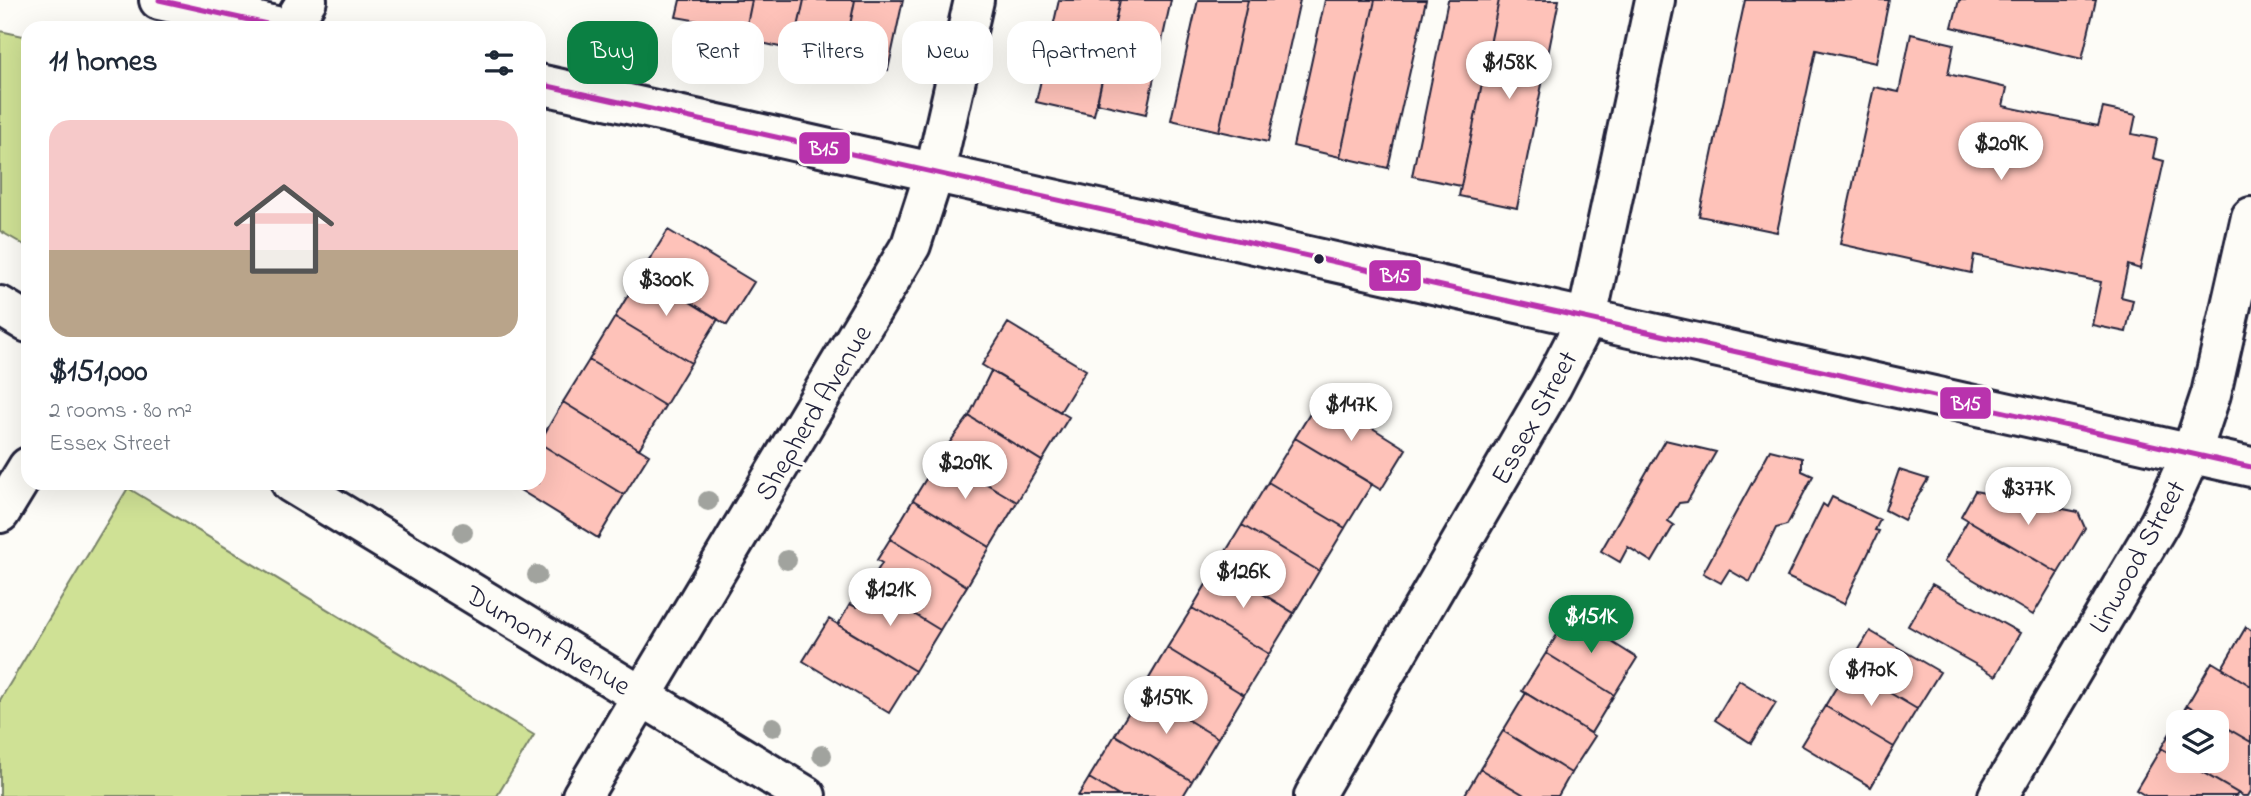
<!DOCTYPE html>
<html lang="en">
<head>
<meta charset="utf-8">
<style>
	:root { --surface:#fff; --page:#f6f6f7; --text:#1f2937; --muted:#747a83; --line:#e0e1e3; --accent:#0b8043 }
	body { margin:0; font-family:"Indie Flower",sans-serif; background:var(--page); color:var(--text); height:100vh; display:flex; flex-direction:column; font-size:26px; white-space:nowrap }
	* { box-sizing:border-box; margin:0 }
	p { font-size:23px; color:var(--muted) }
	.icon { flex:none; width:38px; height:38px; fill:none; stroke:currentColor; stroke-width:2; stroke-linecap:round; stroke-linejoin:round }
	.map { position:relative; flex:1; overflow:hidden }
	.drawer { position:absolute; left:21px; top:21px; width:525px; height:469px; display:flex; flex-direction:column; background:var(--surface); border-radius:21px; box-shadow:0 7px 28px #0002 }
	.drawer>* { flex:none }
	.hud { position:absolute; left:567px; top:21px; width:665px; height:63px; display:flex; gap:14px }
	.tools { position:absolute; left:2166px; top:710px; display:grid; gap:14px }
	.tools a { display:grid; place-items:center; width:63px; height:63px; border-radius:14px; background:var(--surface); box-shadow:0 7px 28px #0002; font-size:35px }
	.price { position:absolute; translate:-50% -60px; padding:0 16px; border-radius:24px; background:#fff; color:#222; font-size:23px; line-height:46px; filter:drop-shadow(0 2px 4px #0008) }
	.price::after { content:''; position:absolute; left:50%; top:42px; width:21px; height:16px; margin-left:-10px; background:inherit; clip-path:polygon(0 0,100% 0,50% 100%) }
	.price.current { background:var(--accent); color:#fff }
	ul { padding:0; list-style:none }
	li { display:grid; align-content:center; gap:14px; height:371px; padding:0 28px }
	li+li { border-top:2px solid var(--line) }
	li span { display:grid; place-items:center; height:217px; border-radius:21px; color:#555 }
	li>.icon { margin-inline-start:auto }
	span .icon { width:126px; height:126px; fill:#fffc; stroke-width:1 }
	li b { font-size:30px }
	h2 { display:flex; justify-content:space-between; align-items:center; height:84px; padding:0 28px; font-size:30px }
	.pill { padding:0 24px; border-radius:21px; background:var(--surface); box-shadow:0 7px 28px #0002; font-size:24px; line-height:63px }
	.pill.current { background:var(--accent); color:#fff }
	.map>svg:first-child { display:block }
	.green { fill:#cfe195; stroke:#788268; stroke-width:2 }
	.building { fill:#fec2b9; stroke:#22223b; stroke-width:2 }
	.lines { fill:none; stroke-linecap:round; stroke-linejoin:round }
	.minor-casing { stroke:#22223b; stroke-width:44 }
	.minor { stroke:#fdfcf7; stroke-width:38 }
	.bus-1-casing { stroke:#fdfcf7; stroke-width:10 }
	.bus-1 { stroke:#b933ad; stroke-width:5 }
	.tree { fill:#a1a39e }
	.bus-dot { fill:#22223b; stroke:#fdfcf7; stroke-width:2.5 }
	.labels { text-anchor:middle; stroke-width:7; stroke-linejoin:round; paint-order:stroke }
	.street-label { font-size:28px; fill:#22223b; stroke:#fdfcf7 }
	.line-badge { stroke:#fdfcf7; stroke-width:2.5 }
	.badge-label { font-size:19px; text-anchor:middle; font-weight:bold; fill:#fff }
</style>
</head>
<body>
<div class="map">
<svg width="2251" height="796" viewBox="0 0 2251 796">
	<rect width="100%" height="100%" fill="#fdfcf7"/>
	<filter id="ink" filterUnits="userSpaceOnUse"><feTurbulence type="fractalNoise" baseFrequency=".0143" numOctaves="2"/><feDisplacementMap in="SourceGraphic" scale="14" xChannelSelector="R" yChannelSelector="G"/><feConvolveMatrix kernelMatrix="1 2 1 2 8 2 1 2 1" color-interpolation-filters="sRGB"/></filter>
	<g filter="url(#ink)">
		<path class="green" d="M 0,31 L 28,37 L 28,247 L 0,231 Z
			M 128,488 L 534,735 L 497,796 L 0,796 L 0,700 Z"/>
		<path class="building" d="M 680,0 L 752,0 L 744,39 L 698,29 L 699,21 L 676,17 Z
			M 752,0 L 804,0 L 793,50 L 744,39 Z
			M 804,0 L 855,0 L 843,60 L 793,50 Z
			M 855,0 L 903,0 L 888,70 L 843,60 Z
			M 1059,0 L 1120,0 L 1094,115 L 1036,102 Z
			M 1120,0 L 1171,0 L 1146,114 L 1097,103 Z
			M 1198,0 L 1248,0 L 1219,131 L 1171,120 Z
			M 1248,0 L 1300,0 L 1268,142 L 1219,131 Z
			M 1325,0 L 1375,0 L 1340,157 L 1293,146 Z
			M 1375,0 L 1426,0 L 1388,168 L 1340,157 Z
			M 1448,0 L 1499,0 L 1461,186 L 1412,176 Z
			M 1499,0 L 1559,0 L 1517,208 L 1459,196 Z
			M 1745,0 L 1889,0 L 1876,63 L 1816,50 L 1777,232 L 1699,216 Z
			M 1959,0 L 2096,0 L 2082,59 L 1952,27 Z
			M 1911,34 L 1954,44 L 1948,74 L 2007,88 L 2003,106 L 2098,126 L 2103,108 L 2136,115 L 2132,134 L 2157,139 L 2153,158 L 2164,161 L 2140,269 L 2128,265 L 2121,297 L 2133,300 L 2126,332 L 2092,325 L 2101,282 L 1974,255 L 1971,273 L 1840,244 L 1874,87 L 1899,92 Z
			M 668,230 L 754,282 L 727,325 L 642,272 Z
			M 642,272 L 718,319 L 691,363 L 615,317 Z
			M 615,317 L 691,363 L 665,406 L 589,360 Z
			M 1008,323 L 1086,370 L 1060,412 L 982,365 Z
			M 589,360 L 665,406 L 639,449 L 563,402 Z
			M 991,371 L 1069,417 L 1042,461 L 969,416 Z
			M 1321,396 L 1406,449 L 1381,490 L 1295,438 Z
			M 563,402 L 649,455 L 624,495 L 539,443 Z
			M 969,416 L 1042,461 L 1017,502 L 940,456 Z
			M 1295,438 L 1372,484 L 1345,528 L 1268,482 Z
			M 1665,440 L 1716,452 L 1687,502 L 1679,503 L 1668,521 L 1674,525 L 1652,562 L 1628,547 L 1620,562 L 1601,551 Z
			M 539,443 L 624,495 L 598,538 L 512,485 L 539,483 Z
			M 1770,450 L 1802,458 L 1802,471 L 1813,476 L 1787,525 L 1776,528 L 1750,582 L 1729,570 L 1721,583 L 1703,573 Z
			M 940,456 L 1017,502 L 990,547 L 913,500 Z
			M 1899,470 L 1928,479 L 1904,520 L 1885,510 Z
			M 1268,482 L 1345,528 L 1319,571 L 1242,525 Z
			M 1975,491 L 2078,512 L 2085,528 L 2058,573 L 1961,516 Z
			M 1832,497 L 1880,520 L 1875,530 L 1879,531 L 1844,604 L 1787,577 L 1823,504 L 1827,507 Z
			M 913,500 L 990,547 L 967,586 L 890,539 Z
			M 1968,520 L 2058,573 L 2033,615 L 1944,562 Z
			M 1242,525 L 1319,571 L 1294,613 L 1217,566 Z
			M 890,539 L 967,586 L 940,630 L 868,586 L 882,563 L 877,560 Z
			M 1217,566 L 1294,613 L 1269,654 L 1192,608 Z
			M 1932,584 L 2020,633 L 1996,676 L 1908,626 Z
			M 868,586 L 940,630 L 915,671 L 838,625 L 850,604 L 856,607 Z
			M 1192,608 L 1269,654 L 1244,695 L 1167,648 Z
			M 1569,615 L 1637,658 L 1614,695 L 1546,653 Z
			M 829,619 L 915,671 L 889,713 L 803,661 Z
			M 2246,627 L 2251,630 L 2251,686 L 2222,668 Z
			M 1870,631 L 1940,672 L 1917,709 L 1848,668 Z
			M 1167,648 L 1244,695 L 1218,738 L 1141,692 Z
			M 1546,653 L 1614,695 L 1591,733 L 1522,691 Z
			M 2212,662 L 2251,686 L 2251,742 L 2187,705 Z
			M 1848,668 L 1917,709 L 1894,747 L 1825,706 Z
			M 1739,680 L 1776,703 L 1751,743 L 1715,720 Z
			M 1141,692 L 1218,738 L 1192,781 L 1115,735 Z
			M 1526,693 L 1595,736 L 1571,773 L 1503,731 Z
			M 2187,705 L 2251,742 L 2251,791 L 2248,796 L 2243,796 L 2183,761 L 2217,761 L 2217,723 L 2179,723 L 2179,759 L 2161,748 Z
			M 1825,706 L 1894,747 L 1871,787 L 1801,745 Z
			M 1503,731 L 1571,773 L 1558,796 L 1526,796 L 1480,769 Z
			M 1115,735 L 1192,781 L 1183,796 L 1119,796 L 1089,778 Z
			M 2161,748 L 2238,793 L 2236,796 L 2146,796 L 2136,790 Z
			M 1480,769 L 1526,796 L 1464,796 Z
			M 1089,778 L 1119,796 L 1078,796 Z"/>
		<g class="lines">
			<defs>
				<path id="minor" d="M 159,0 L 285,28
					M 290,28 L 307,0
					M 539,84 L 2251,467
					M 0,306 L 28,323
					M 291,483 L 806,796
					M 0,513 L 28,467
					M 582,796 L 911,245 L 935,171 L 974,0
					M 1314,796 L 1552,386 L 1587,318 L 1655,0
					M 1998,796 L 2160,522 L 2191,454 L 2211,394 L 2251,217"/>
			</defs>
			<use href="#minor" class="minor-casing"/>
			<use href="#minor" class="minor"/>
			<defs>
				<path id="bus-1" d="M 159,0 L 285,28
					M 539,84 L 2251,467"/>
			</defs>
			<use href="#bus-1" class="bus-1-casing"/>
			<use href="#bus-1" class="bus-1"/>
		</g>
		<g class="tree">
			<circle cx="708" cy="501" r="10"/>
			<circle cx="463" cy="532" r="10"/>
			<circle cx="787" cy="560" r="10"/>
			<circle cx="537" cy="575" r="10"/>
			<circle cx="773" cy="727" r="10"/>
			<circle cx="822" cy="755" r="10"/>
		</g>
	</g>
	<circle class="bus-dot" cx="1319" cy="259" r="6"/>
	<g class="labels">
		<g class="street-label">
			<text transform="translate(812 412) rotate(-59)" y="10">Shepherd Avenue</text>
			<text transform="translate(1533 417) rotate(-61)" y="10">Essex Street</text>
			<text transform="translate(2136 556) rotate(-61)" y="10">Linwood Street</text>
			<text transform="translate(549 639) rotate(31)" y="10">Dumont Avenue</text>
		</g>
	</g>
	<g class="line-badge">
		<rect x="798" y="131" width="53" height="34" rx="7" fill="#b933ad"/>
		<rect x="1368" y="259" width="54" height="33" rx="7" fill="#b933ad"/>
		<rect x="1939" y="386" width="53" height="34" rx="7" fill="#b933ad"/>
	</g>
	<g class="badge-label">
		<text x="824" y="155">B15</text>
		<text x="1395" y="282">B15</text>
		<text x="1966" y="410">B15</text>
	</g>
</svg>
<div class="tools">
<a><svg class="icon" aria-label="layers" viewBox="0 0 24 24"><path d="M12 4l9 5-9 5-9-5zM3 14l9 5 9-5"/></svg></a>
</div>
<b class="price" style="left:1509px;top:101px">$158K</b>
<b class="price" style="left:2001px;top:182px">$209K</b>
<b class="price" style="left:666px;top:318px">$300K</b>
<b class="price" style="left:1351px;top:443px">$147K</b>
<b class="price" style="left:965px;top:501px">$209K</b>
<b class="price" style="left:2028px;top:527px">$377K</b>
<b class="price" style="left:1243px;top:610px">$126K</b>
<b class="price" style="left:890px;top:628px">$121K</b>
<b class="price current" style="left:1591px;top:655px">$151K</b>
<b class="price" style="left:1871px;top:708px">$170K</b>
<b class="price" style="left:1166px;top:736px">$159K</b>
<div class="hud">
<a class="pill current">Buy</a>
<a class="pill">Rent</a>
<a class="pill">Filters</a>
<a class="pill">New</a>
<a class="pill">Apartment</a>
</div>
<section class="drawer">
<h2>11 homes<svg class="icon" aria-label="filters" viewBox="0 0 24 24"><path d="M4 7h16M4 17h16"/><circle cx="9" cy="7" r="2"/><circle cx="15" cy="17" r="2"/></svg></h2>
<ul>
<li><span style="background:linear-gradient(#f6c9c9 60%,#b9a48a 0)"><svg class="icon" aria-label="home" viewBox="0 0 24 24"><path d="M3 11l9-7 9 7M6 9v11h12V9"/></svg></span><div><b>$151,000</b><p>2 rooms · 80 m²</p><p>Essex Street</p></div></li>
</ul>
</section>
</div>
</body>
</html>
